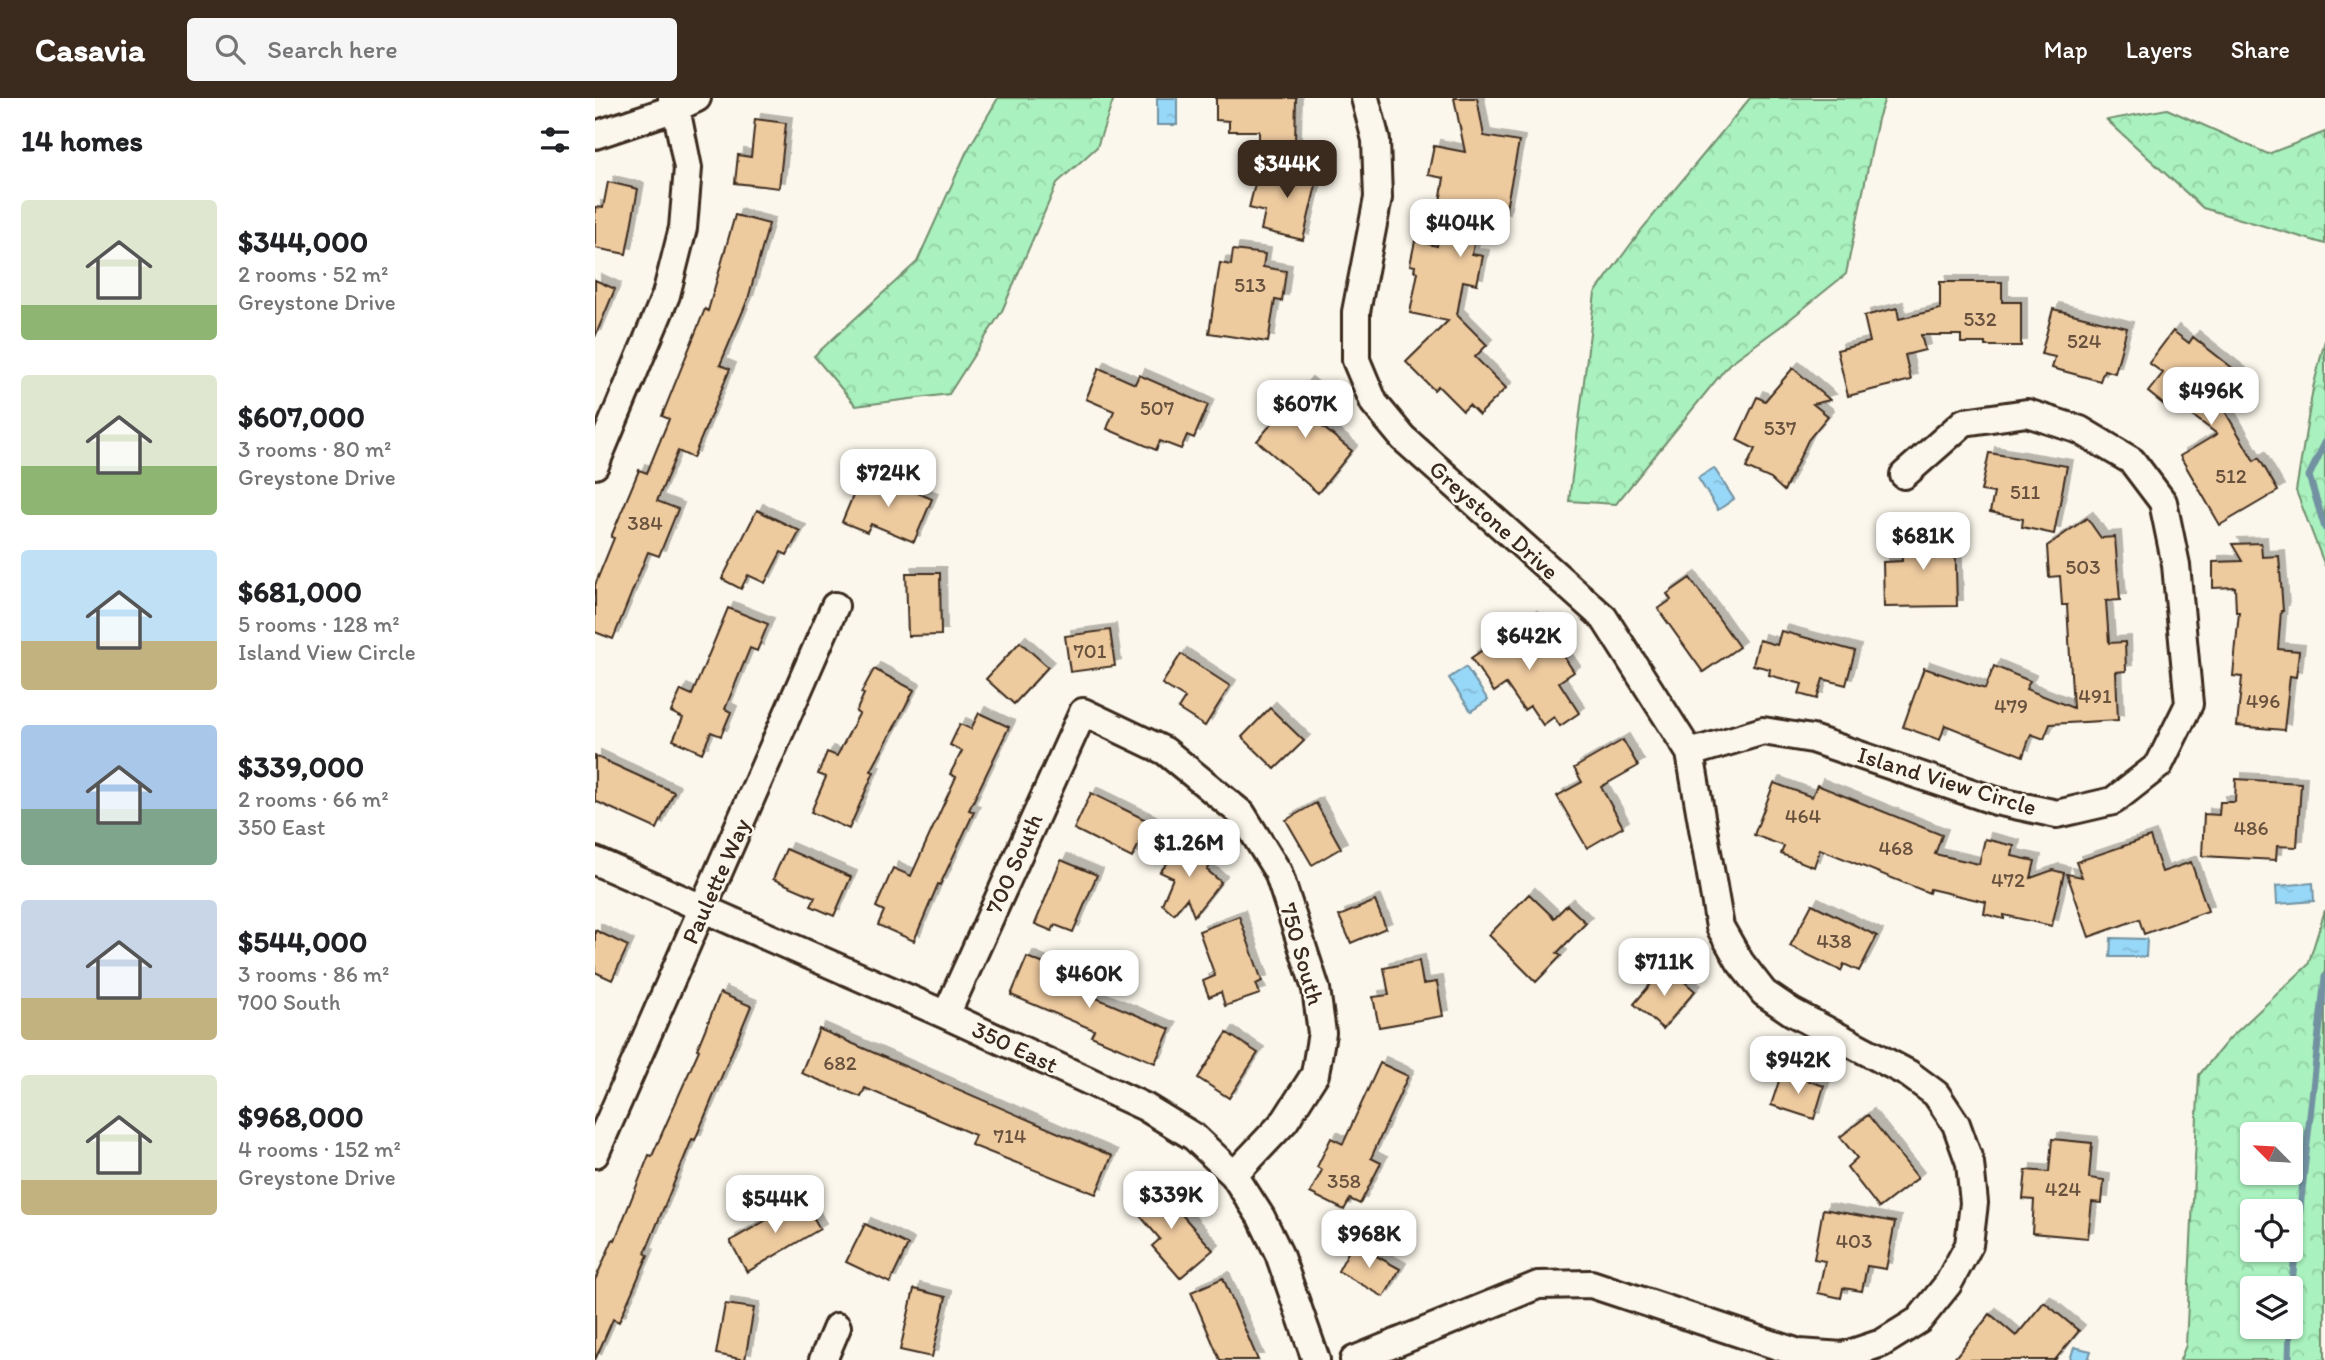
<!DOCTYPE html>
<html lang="en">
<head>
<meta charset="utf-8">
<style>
	:root { --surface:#fff; --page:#f6f6f6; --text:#202124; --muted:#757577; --accent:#3b2a1e }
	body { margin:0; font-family:Itim,sans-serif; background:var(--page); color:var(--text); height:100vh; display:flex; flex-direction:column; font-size:26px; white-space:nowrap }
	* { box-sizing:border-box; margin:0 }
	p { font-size:23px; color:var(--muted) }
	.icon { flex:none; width:38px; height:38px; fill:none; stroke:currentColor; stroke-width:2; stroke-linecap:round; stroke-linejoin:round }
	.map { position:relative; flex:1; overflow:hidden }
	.sheet { display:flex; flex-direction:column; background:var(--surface); width:595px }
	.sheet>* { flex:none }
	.needle { width:46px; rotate:294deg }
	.fabs { position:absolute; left:1645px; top:1024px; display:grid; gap:14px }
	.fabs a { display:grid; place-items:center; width:63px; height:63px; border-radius:7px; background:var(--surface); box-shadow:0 2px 5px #0004; font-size:35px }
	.price { position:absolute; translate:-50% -60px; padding:0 16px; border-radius:14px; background:#fff; color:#222; font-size:23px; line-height:46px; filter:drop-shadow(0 2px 4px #0008) }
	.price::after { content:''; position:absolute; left:50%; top:42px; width:21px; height:16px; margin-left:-10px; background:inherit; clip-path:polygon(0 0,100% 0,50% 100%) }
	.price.on { background:var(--accent); color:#fff }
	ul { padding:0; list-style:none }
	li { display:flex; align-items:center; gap:21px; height:175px; padding:0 21px }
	li span { display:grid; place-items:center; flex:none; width:196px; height:140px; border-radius:7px; color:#555 }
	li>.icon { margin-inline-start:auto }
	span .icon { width:84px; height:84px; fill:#fffc; stroke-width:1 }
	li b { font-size:30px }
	h2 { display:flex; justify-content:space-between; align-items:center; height:84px; padding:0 21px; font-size:30px }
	header { display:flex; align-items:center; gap:42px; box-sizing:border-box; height:98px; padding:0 35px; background:var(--accent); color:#fff }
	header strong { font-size:33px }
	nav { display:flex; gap:38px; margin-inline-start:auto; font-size:24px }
	.search { width:490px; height:63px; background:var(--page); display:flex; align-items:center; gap:18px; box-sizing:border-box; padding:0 24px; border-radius:7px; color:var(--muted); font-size:26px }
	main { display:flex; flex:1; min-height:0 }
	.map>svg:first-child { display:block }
	.forest { fill:url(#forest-crowns); stroke:#728e6e; stroke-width:2; fill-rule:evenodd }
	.water { fill:url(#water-ripples); stroke:#7292a1; stroke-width:2 }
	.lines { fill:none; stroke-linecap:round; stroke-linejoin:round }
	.stream { stroke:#7292a1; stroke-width:7 }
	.building { fill:#eeca9f; stroke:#3b2a1e; stroke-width:2; filter:url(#shadow) }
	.minor-casing { stroke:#3b2a1e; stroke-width:32 }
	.minor { stroke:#fbf7ec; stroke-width:26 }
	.labels { text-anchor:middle; stroke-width:5; stroke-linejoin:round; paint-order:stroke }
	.number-label { font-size:21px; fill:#68523e }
	.street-label { font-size:24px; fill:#3b2a1e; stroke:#fbf7ec }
</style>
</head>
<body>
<header>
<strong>Casavia</strong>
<div class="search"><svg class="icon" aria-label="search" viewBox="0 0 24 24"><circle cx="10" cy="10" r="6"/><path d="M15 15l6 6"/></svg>Search here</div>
<nav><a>Map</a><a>Layers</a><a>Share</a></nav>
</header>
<main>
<section class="sheet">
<h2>14 homes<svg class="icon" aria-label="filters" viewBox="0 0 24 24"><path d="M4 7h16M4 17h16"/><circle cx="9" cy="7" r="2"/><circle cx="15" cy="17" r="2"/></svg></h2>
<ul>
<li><span style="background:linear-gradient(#dfe7d0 75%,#8fb573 0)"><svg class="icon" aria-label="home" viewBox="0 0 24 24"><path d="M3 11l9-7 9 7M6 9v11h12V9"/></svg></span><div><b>$344,000</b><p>2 rooms · 52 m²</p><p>Greystone Drive</p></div></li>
<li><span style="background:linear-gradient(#dfe7d0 65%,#8fb573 0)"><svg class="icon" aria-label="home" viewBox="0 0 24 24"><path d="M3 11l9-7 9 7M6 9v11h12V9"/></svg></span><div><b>$607,000</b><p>3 rooms · 80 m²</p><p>Greystone Drive</p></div></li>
<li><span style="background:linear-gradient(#bfe0f5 65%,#c2b280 0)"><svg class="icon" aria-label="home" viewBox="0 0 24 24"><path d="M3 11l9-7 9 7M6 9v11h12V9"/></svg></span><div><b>$681,000</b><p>5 rooms · 128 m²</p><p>Island View Circle</p></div></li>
<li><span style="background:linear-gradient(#a9c7e8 60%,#7fa58c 0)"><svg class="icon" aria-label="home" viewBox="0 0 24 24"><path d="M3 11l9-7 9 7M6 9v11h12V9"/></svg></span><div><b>$339,000</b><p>2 rooms · 66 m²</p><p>350 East</p></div></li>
<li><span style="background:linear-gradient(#c9d6e8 70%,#c2b280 0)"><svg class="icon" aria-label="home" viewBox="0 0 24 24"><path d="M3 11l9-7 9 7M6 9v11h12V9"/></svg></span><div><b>$544,000</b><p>3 rooms · 86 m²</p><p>700 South</p></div></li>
<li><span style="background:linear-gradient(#dfe7d0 75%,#c2b280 0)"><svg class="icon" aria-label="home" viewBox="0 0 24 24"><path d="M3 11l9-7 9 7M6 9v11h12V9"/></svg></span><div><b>$968,000</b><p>4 rooms · 152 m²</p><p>Greystone Drive</p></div></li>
</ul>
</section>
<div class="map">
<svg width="1730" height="1262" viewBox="0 0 1730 1262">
	<defs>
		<pattern id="forest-crowns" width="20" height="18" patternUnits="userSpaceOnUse" patternTransform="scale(1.75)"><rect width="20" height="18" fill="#a9f1be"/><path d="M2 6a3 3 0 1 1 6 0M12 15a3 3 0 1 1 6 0" fill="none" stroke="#92cfa3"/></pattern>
		<pattern id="water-ripples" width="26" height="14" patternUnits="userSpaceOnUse" patternTransform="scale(1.75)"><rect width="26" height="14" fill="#97d7f8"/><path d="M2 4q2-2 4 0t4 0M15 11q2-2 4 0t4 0" fill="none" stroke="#83b9d4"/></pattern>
		<filter id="shadow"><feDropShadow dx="6" dy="-6" stdDeviation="0" flood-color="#0004"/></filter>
	</defs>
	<rect width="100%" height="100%" fill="#fbf7ec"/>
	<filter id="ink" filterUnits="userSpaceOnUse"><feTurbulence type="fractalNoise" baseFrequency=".0143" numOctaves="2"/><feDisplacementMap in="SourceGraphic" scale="14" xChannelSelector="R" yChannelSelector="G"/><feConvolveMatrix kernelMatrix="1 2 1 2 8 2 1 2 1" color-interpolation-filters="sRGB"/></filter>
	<g filter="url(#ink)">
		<path class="forest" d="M 403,0 L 519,0 L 502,49 L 462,85 L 407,213 L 354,296 L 261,308 L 219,258 L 322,164 L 371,55 Z
			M 1155,0 L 1290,0 L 1283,21 L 1251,176 L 1189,226 L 1134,266 L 1021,406 L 974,403 L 1000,195 L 1047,131 Z
			M 1572,11 L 1673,56 L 1730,34 L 1730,146 L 1608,110 L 1512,22 Z
			M 1730,242 L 1730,468 L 1701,393 L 1718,290 Z
			M 1730,812 L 1730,1262 L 1585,1262 L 1591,1247 L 1604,977 L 1634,941 L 1713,867 ZM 1657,1036 L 1696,1036 L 1696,1074 L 1657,1074 ZM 1657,1113 L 1696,1113 L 1696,1152 L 1657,1152 ZM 1657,1190 L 1696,1190 L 1696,1228 L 1657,1228 Z"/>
		<path class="water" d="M 562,0 L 582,0 L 582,27 L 562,27 Z
			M 1119,370 L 1139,401 L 1123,412 L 1103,380 Z
			M 871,569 L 893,602 L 876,613 L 854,580 Z
			M 1718,785 L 1719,803 L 1682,806 L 1681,788 Z
			M 1516,840 L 1552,841 L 1551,859 L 1515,859 Z
			M 1479,1249 L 1496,1253 L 1493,1262 L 1475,1262 Z"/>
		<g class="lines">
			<path class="stream" d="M 1730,345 L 1714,378 L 1730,430
				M 1696,1194 L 1730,879
				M 1694,1262 L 1695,1228"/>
		</g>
		<path class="building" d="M 621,0 L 701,0 L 700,46 L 664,45 L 664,33 L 634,33 L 634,23 L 621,22 Z
			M 859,0 L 882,0 L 889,38 L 924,44 L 909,121 L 885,117 L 877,156 L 888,158 L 882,186 L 868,183 L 862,217 L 892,247 L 880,259 L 911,290 L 884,317 L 874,307 L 868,313 L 843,288 L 839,292 L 811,264 L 853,223 L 815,215 L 823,174 L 819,173 L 820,168 L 815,167 L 820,143 L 842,148 L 849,111 L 844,110 L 849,80 L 833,77 L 839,48 L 870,54 Z
			M 160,21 L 191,25 L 184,90 L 140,85 L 143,57 L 156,59 Z
			M 694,63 L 725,70 L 708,142 L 666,132 L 670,114 L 654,110 L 661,82 L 672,84 L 674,79 L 689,83 Z
			M 13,84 L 43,91 L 31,156 L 0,150 L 0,109 L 8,110 Z
			M 140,117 L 174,126 L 153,201 L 125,267 L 135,271 L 98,360 L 83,353 L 62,403 L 83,411 L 64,458 L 53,454 L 18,541 L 0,534 L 0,487 L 19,440 L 16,439 L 44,372 L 52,375 L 74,321 L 67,318 L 110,211 L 113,213 Z
			M 638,152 L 670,156 L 668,169 L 691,173 L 687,203 L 680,202 L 673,244 L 614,235 L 625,165 L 636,167 Z
			M 0,182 L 20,191 L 0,239 Z
			M 1345,184 L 1407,184 L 1407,204 L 1426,204 L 1426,248 L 1390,248 L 1390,245 L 1366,245 L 1366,237 L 1326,237 L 1330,252 L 1310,257 L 1316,282 L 1253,298 L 1242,252 L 1275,244 L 1269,218 L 1302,210 L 1304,221 L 1345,211 Z
			M 1458,211 L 1532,230 L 1520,275 L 1509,272 L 1505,283 L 1457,270 L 1460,259 L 1446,256 Z
			M 1578,233 L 1594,245 L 1598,239 L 1645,276 L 1624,303 L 1659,363 L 1664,360 L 1683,393 L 1625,427 L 1585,358 L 1622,336 L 1578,303 L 1573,310 L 1553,294 L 1568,275 L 1554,265 Z
			M 504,270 L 540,286 L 544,277 L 613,307 L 599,340 L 592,337 L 586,351 L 565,343 L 561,352 L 512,331 L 519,313 L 491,301 Z
			M 1198,270 L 1235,302 L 1218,306 L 1233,318 L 1213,342 L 1189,393 L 1176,381 L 1151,370 L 1160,351 L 1142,342 L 1162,299 L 1170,303 Z
			M 711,285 L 733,303 L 718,321 L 757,353 L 723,395 L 662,343 Z
			M 1394,355 L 1472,368 L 1459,436 L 1427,429 L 1428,421 L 1395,414 L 1399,395 L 1386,393 Z
			M 278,376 L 337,401 L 319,444 L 276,426 L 272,434 L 247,424 L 262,388 L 272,392 Z
			M 162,412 L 205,433 L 192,457 L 186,454 L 170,485 L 153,477 L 146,491 L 127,481 Z
			M 1492,420 L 1506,440 L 1520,439 L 1525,502 L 1511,503 L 1514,545 L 1530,544 L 1531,573 L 1521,574 L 1523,622 L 1455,626 L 1449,641 L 1436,636 L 1428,658 L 1350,627 L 1345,642 L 1308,629 L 1329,570 L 1390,591 L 1399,568 L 1435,583 L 1431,591 L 1478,610 L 1472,507 L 1467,507 L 1465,478 L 1454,479 L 1452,448 Z
			M 1360,434 L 1362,508 L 1289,509 L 1288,464 L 1307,463 L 1306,435 Z
			M 1666,445 L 1667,459 L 1684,458 L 1688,513 L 1686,513 L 1683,551 L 1704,553 L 1701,579 L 1695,578 L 1689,632 L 1642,628 L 1647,579 L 1638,578 L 1644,514 L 1641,514 L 1640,489 L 1618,490 L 1618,464 L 1647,463 L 1637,446 Z
			M 311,475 L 345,475 L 346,537 L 313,538 Z
			M 1095,480 L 1144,549 L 1108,574 L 1063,511 L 1076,502 L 1072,496 Z
			M 133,510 L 173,526 L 162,553 L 155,550 L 130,611 L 136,614 L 126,638 L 116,634 L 107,655 L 78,642 L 88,620 L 76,614 L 86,592 L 97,597 Z
			M 936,519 L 959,553 L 963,550 L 979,574 L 964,584 L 984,615 L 965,628 L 959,619 L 948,627 L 935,608 L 929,612 L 911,586 L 899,594 L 876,560 Z
			M 515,532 L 520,568 L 475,574 L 470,538 Z
			M 1186,533 L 1260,553 L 1251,587 L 1228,581 L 1222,601 L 1204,596 L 1207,586 L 1174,577 L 1175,571 L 1158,567 L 1164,542 L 1182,547 Z
			M 425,544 L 453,569 L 419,606 L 391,581 Z
			M 586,556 L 635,588 L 610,628 L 583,611 L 590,600 L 567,586 Z
			M 279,571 L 319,592 L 276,673 L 279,674 L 254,731 L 216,714 L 231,679 L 223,676 L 232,654 L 242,658 L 264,616 L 261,614 L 269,596 L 266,595 Z
			M 675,610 L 709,643 L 680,671 L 647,639 Z
			M 384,615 L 414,629 L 374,712 L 379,714 L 345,787 L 343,786 L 319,843 L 283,827 L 289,813 L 281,809 L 298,770 L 316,778 L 361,679 L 355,676 L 367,653 L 355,647 L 365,626 L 376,631 Z
			M 1028,642 L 1043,668 L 1006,689 L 1028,729 L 992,750 L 962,698 L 987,684 L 979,670 Z
			M 0,658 L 79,694 L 62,731 L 0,703 Z
			M 1641,681 L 1706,685 L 1702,749 L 1682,748 L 1681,762 L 1607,758 L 1609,716 L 1624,717 L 1625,704 L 1640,704 Z
			M 1179,685 L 1217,699 L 1222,687 L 1347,737 L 1340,756 L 1384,766 L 1390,741 L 1419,748 L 1417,758 L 1440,763 L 1436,780 L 1458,772 L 1469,775 L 1457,828 L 1409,817 L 1409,821 L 1389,816 L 1391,804 L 1335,791 L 1334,795 L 1225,751 L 1219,769 L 1186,756 L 1189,748 L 1159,737 Z
			M 496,695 L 555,724 L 537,760 L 479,731 Z
			M 721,705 L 746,750 L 717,767 L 691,722 Z
			M 1555,739 L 1567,774 L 1596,764 L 1613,813 L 1549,836 L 1544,821 L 1494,839 L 1472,776 L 1487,779 L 1481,764 Z
			M 591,742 L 618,764 L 612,772 L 626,784 L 599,818 L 592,800 L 579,816 L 567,806 L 578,780 L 565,774 Z
			M 191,751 L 256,779 L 239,818 L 216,808 L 220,799 L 178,781 Z
			M 466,762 L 502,777 L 478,834 L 460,827 L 457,833 L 440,826 Z
			M 934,796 L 959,820 L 972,807 L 991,825 L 962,855 L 966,858 L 941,884 L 894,837 Z
			M 780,803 L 791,830 L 756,845 L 744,818 Z
			M 1217,806 L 1282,838 L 1264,873 L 1249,866 L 1246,873 L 1195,848 Z
			M 644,818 L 667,883 L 661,886 L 665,896 L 630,908 L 626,894 L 614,899 L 608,883 L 620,878 L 604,833 Z
			M 0,832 L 33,848 L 17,882 L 0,874 Z
			M 432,859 L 498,886 L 494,897 L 575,931 L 560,965 L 496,938 L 499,932 L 416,897 Z
			M 824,863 L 828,886 L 842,884 L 848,918 L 784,929 L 778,899 L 794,897 L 789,870 Z
			M 1076,872 L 1100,893 L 1068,931 L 1039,906 L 1065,875 L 1070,879 Z
			M 125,895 L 156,908 L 100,1042 L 97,1041 L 50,1155 L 53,1157 L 24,1224 L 18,1221 L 0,1262 L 0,1182 L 18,1141 L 20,1142 L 54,1057 L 57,1058 L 104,952 L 102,951 Z
			M 224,931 L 517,1058 L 501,1096 L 376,1047 L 380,1037 L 270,990 L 266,999 L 206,975 Z
			M 632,935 L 663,955 L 634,1000 L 603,980 Z
			M 785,965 L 813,978 L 776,1060 L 786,1065 L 765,1106 L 755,1101 L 749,1112 L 715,1095 L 727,1072 L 722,1069 L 736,1040 L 748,1046 Z
			M 1187,974 L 1229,988 L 1219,1021 L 1176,1007 Z
			M 1273,1017 L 1323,1080 L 1284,1110 L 1252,1069 L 1262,1060 L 1245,1039 Z
			M 1457,1041 L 1497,1045 L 1494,1080 L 1509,1082 L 1507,1105 L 1497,1104 L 1493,1140 L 1437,1135 L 1439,1102 L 1428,1101 L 1431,1072 L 1454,1074 Z
			M 559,1085 L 618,1152 L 585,1180 L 557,1148 L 565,1141 L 535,1106 Z
			M 208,1101 L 225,1131 L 152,1174 L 135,1143 Z
			M 1228,1111 L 1300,1124 L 1291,1171 L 1272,1168 L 1267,1193 L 1248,1190 L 1246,1200 L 1223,1195 L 1230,1163 L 1219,1161 Z
			M 270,1126 L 313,1147 L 295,1185 L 251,1164 Z
			M 758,1145 L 805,1171 L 789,1199 L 743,1173 Z
			M 628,1180 L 663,1262 L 625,1262 L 596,1194 Z
			M 319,1191 L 351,1199 L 337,1259 L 305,1252 Z
			M 1449,1204 L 1484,1233 L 1460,1262 L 1358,1262 L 1395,1216 L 1421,1238 Z
			M 130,1206 L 159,1210 L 150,1262 L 121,1256 Z"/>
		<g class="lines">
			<defs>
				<path id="minor" d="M 0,37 L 81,10 L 102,0
					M 0,367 L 71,197 L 88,130 L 93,70 L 81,10 L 77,0
					M 1095,655 L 1168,633 L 1217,641 L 1401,703 L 1462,716 L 1518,703 L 1564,667 L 1594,606 L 1581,467 L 1568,404 L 1537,363 L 1485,332 L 1432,315 L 1369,324 L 1309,377
					M 0,763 L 351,917 L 550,1009 L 599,1039 L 639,1077 L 666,1119 L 684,1156 L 721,1262
					M 351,917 L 488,614 L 570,653 L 647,716 L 683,774 L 721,891 L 727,935 L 720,976 L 690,1023 L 639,1077
					M 0,1056 L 240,508
					M 228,1262 L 242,1229
					M 759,1262 L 943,1187 L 996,1186 L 1204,1255 L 1248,1258 L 1287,1245 L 1324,1222 L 1353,1186 L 1374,1147 L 1379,1105 L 1375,1065 L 1361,1026 L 1341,996 L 1314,976 L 1197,914 L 1169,895 L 1145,864 L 1125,829 L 1095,655 L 1009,520 L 808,340 L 779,305 L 761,262 L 761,214 L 783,100 L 781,42 L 770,0"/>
			</defs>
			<use href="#minor" class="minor-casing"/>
			<use href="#minor" class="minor"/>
		</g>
	</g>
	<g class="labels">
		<g class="number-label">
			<text x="655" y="194">513</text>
			<text x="1385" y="228">532</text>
			<text x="1489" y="250">524</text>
			<text x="562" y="317">507</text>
			<text x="1185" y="337">537</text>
			<text x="1636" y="385">512</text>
			<text x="1430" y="401">511</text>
			<text x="50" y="432">384</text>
			<text x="1488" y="476">503</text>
			<text x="495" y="560">701</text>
			<text x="1500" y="605">491</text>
			<text x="1668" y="610">496</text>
			<text x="1416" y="615">479</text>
			<text x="1208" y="725">464</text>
			<text x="1656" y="737">486</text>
			<text x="1301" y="757">468</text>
			<text x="1413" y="789">472</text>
			<text x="1239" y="850">438</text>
			<text x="245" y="972">682</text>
			<text x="415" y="1045">714</text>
			<text x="749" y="1090">358</text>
			<text x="1468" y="1098">424</text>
			<text x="1259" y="1150">403</text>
		</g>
		<g class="street-label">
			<text transform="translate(899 422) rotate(42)" y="8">Greystone Drive</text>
			<text transform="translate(1352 683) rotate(17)" y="8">Island View Circle</text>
			<text transform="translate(419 766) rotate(-66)" y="8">700 South</text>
			<text transform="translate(121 783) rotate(-66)" y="8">Paulette Way</text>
			<text transform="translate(707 856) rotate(74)" y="8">750 South</text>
			<text transform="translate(420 949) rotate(25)" y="8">350 East</text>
		</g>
	</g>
</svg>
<div class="fabs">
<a><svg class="needle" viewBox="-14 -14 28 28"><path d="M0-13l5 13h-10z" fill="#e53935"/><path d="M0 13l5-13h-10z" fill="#757577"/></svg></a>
<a><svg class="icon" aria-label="locate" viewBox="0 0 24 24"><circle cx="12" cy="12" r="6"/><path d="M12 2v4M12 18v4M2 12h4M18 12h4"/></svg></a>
<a><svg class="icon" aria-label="layers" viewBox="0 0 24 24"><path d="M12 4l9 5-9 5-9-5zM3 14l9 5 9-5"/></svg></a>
</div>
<b class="price on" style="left:692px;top:102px">$344K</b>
<b class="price" style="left:865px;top:161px">$404K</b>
<b class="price" style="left:1616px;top:329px">$496K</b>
<b class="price" style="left:710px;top:342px">$607K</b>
<b class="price" style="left:293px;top:411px">$724K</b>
<b class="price" style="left:1328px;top:474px">$681K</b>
<b class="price" style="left:934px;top:574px">$642K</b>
<b class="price" style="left:594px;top:781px">$1.26M</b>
<b class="price" style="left:1069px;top:900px">$711K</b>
<b class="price" style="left:494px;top:912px">$460K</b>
<b class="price" style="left:1203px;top:998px">$942K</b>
<b class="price" style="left:576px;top:1133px">$339K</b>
<b class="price" style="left:180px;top:1137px">$544K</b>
<b class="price" style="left:774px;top:1172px">$968K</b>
</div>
</main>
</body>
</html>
